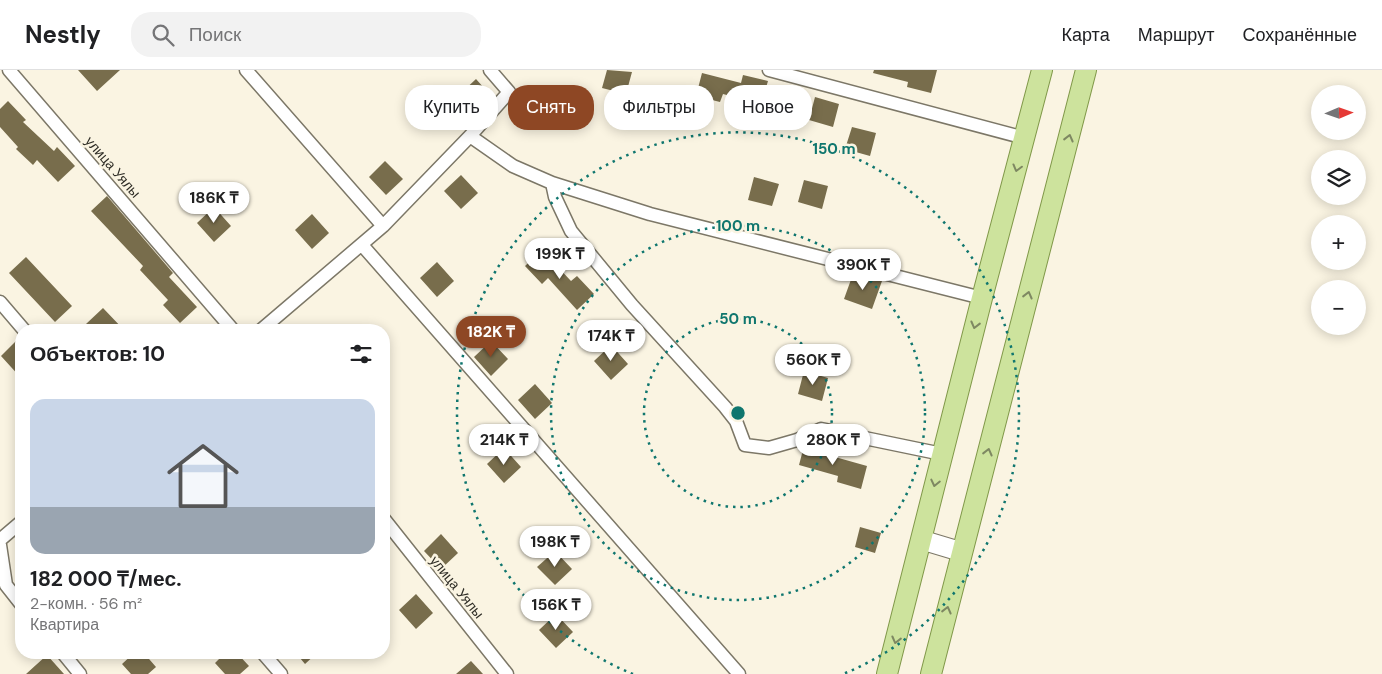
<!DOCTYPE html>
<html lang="ru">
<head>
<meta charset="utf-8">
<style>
	:root { --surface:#fff; --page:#f2f2f2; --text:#202124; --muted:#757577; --line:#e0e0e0; --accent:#8e4724 }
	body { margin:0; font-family:"DM Sans",sans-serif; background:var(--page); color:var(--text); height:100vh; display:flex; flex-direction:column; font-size:19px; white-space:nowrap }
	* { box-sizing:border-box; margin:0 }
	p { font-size:16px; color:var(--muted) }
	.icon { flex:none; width:28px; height:28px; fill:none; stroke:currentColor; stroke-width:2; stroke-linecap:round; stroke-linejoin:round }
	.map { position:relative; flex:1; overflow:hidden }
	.drawer { position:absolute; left:15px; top:254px; width:375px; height:335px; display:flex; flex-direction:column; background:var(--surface); border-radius:20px; box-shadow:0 2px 12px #0003 }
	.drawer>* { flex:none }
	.banner { position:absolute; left:405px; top:15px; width:475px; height:45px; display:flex; gap:10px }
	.needle { width:32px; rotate:88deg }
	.fabs { position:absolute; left:1311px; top:15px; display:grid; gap:10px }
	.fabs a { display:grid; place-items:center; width:55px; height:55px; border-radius:50%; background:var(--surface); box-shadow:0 2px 12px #0003; font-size:25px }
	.price { position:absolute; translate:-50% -42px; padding:0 11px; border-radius:18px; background:#fff; color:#222; font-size:16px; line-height:32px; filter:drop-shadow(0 1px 2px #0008) }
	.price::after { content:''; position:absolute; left:50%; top:30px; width:15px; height:11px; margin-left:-8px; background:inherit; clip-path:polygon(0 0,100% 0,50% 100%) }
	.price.current { background:var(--accent); color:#fff }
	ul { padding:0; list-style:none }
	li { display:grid; align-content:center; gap:10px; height:265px; padding:0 15px }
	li+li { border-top:1px solid var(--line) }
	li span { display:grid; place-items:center; height:155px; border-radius:15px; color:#555 }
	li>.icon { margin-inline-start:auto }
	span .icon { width:90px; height:90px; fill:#fffc; stroke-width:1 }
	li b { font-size:21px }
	h2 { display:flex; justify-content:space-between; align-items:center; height:60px; padding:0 15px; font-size:21px }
	.tag { padding:0 18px; border-radius:20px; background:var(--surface); box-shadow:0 2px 12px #0003; font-size:18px; line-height:45px }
	.tag.current { background:var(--accent); color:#fff }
	header { display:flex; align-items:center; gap:30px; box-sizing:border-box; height:70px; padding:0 25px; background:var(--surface); border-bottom:1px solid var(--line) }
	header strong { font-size:24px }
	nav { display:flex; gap:28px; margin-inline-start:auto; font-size:18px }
	.search { width:350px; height:45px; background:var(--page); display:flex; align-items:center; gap:12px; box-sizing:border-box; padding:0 18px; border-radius:20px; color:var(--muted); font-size:19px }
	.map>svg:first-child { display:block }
	.building { fill:#786d4c }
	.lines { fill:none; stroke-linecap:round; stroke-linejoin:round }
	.street-casing { stroke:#7c7767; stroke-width:15 }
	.secondary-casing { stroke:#7c7767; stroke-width:21 }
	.primary-casing { stroke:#809849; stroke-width:22 }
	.street { stroke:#fff; stroke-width:12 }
	.secondary { stroke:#fff; stroke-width:19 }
	.primary { stroke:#cde39d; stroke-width:20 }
	.oneway { stroke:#7e8862 }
	.ring { fill:none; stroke:#0f766e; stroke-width:2.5; stroke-dasharray:2.5 5 }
	.labels { text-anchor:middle; stroke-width:5; stroke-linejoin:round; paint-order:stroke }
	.street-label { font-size:14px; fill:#2f2d26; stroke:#faf4e2 }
	.centre { fill:#0f766e; stroke:#faf4e2; stroke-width:2.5 }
	.ring-label { font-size:15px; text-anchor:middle; font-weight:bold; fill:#0f766e; stroke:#faf4e2; stroke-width:5; stroke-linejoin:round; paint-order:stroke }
</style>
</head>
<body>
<header>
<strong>Nestly</strong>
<div class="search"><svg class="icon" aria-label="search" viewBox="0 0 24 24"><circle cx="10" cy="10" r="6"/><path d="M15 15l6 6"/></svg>Поиск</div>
<nav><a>Карта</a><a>Маршрут</a><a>Сохранённые</a></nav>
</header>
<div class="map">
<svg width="1382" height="604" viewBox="0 0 1382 604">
	<rect width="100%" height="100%" fill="#faf4e2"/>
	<path class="building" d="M 78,0 L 120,0 L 97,21 Z
		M 607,0 L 632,2 L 626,24 L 602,18 Z
		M 874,0 L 937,0 L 931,23 L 907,17 L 908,12 L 873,3 Z
		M 702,3 L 741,13 L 743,5 L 768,11 L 761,34 L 723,24 L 720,32 L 696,26 Z
		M 476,9 L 493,28 L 476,44 L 459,25 Z
		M 815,27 L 839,34 L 833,57 L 809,50 Z
		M 8,31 L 26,50 L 23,52 L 54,81 L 57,77 L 75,96 L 58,112 L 37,90 L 33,95 L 16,79 L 18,77 L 0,57 L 0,39 Z
		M 852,57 L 876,63 L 870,86 L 845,79 Z
		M 385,91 L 403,109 L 386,125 L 369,107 Z
		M 461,105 L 478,123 L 461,139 L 444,121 Z
		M 754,107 L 779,114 L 772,136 L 748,130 Z
		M 804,110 L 828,116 L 822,139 L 798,132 Z
		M 107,126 L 173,203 L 169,207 L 197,237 L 180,253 L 163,235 L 168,230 L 140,200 L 143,196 L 91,141 Z
		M 214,137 L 231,156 L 214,172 L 197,153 Z
		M 312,144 L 329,163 L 312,179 L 295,160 Z
		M 542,180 L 571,211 L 577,206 L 594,224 L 577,240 L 548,208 L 542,214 L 525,196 Z
		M 26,187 L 72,236 L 55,252 L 9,203 Z
		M 437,192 L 454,211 L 437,227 L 420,208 Z
		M 853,204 L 882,211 L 872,239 L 844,229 Z
		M 103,238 L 124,260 L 92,260 L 86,254 Z
		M 20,267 L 21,268 L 21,308 L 1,286 Z
		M 491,271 L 508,289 L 491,306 L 474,287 Z
		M 611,275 L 628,294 L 611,310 L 594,291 Z
		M 804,301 L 828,308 L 822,331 L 798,324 Z
		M 535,314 L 552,333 L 535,349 L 518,330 Z
		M 809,374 L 829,379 L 828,385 L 867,396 L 861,419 L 837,412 L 838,406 L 799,395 L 804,376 Z
		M 504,378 L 521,397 L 504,413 L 487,394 Z
		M 860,457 L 881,463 L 875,483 L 855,477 Z
		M 441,464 L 458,483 L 441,499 L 424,481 Z
		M 555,481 L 572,499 L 555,515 L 537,497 Z
		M 416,524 L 433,543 L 416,559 L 399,540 Z
		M 556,544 L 573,562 L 556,578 L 539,560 Z
		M 135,582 L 143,582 L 156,597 L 148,604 L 131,604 L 122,594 Z
		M 226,582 L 236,582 L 249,596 L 240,604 L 225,604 L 215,593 Z
		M 295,582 L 318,582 L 305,594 Z
		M 47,585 L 64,604 L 26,604 Z
		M 471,591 L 483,604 L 456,604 Z"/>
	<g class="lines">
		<defs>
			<path id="street" d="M 9,0 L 233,260
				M 246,0 L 383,156
				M 769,0 L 1025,68
				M 470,66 L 513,96 L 552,113 L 650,144 L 982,228
				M 552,113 L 555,127 L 571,161 L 632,235 L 725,337 L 736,351 L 745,375 L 769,378 L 797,370 L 821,359 L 942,384
				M 362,175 L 739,604
				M 0,232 L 24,260
				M 261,260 L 383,156 L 470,66 L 509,22 L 490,0
				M 384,449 L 507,604
				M 0,470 L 21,452
				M 0,475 L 6,515 L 21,534
				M 62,582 L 80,604
				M 262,582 L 281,604"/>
			<path id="secondary" d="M 922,470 L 962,482"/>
			<path id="primary" d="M 887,604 L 982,228 L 1042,0
				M 931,604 L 1086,0"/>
		</defs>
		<use href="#street" class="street-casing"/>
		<use href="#secondary" class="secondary-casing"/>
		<use href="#primary" class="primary-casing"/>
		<use href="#street" class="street"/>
		<use href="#secondary" class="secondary"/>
		<use href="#primary" class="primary"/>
	</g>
	<defs><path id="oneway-chevron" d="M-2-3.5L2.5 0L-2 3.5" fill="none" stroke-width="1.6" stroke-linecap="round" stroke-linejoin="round" transform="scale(1.25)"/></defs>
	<g class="oneway">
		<use href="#oneway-chevron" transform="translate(1069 68) rotate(-76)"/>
		<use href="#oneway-chevron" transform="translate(1017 98) rotate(105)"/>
		<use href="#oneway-chevron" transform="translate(1028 225) rotate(-76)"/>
		<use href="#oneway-chevron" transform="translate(975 255) rotate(104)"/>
		<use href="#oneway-chevron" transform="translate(988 382) rotate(-76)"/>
		<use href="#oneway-chevron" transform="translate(935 413) rotate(103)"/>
		<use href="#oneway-chevron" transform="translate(947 540) rotate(-76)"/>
		<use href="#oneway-chevron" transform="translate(896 570) rotate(104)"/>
	</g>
	<g class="ring">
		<circle cx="738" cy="343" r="94"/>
		<circle cx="738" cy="343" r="187"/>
		<path d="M633 604A281 281 0 1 1 843 604"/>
	</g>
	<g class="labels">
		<g class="street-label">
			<text transform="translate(113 97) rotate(49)" y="5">улица Уялы</text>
			<text transform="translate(457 517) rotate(51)" y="5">улица Уялы</text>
		</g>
	</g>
	<circle cx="738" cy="343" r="8" class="centre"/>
	<g class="ring-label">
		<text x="834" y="84">150 m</text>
		<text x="738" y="161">100 m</text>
		<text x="738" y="254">50 m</text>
	</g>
</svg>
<div class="fabs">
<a><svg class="needle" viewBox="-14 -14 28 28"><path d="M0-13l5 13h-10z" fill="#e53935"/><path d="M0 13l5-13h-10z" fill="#757577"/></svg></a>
<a><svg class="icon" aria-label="layers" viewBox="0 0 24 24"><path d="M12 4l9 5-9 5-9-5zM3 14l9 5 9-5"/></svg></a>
<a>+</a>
<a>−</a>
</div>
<b class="price" style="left:214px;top:154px">186K ₸</b>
<b class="price" style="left:560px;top:210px">199K ₸</b>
<b class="price" style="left:863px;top:221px">390K ₸</b>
<b class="price current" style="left:491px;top:288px">182K ₸</b>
<b class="price" style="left:611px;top:292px">174K ₸</b>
<b class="price" style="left:813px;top:316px">560K ₸</b>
<b class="price" style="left:504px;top:396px">214K ₸</b>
<b class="price" style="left:833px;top:396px">280K ₸</b>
<b class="price" style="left:555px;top:498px">198K ₸</b>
<b class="price" style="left:556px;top:561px">156K ₸</b>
<div class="banner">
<a class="tag">Купить</a>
<a class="tag current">Снять</a>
<a class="tag">Фильтры</a>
<a class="tag">Новое</a>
</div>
<section class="drawer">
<h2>Объектов: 10<svg class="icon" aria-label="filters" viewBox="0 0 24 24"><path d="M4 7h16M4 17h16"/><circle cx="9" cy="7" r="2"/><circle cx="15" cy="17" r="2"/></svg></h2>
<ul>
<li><span style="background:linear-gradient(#c9d6e8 70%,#9aa5b1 0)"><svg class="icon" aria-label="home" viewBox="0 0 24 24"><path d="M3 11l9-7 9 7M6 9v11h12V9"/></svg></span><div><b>182 000 ₸/мес.</b><p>2-комн. · 56 m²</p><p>Квартира</p></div></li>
</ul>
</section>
</div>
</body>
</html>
